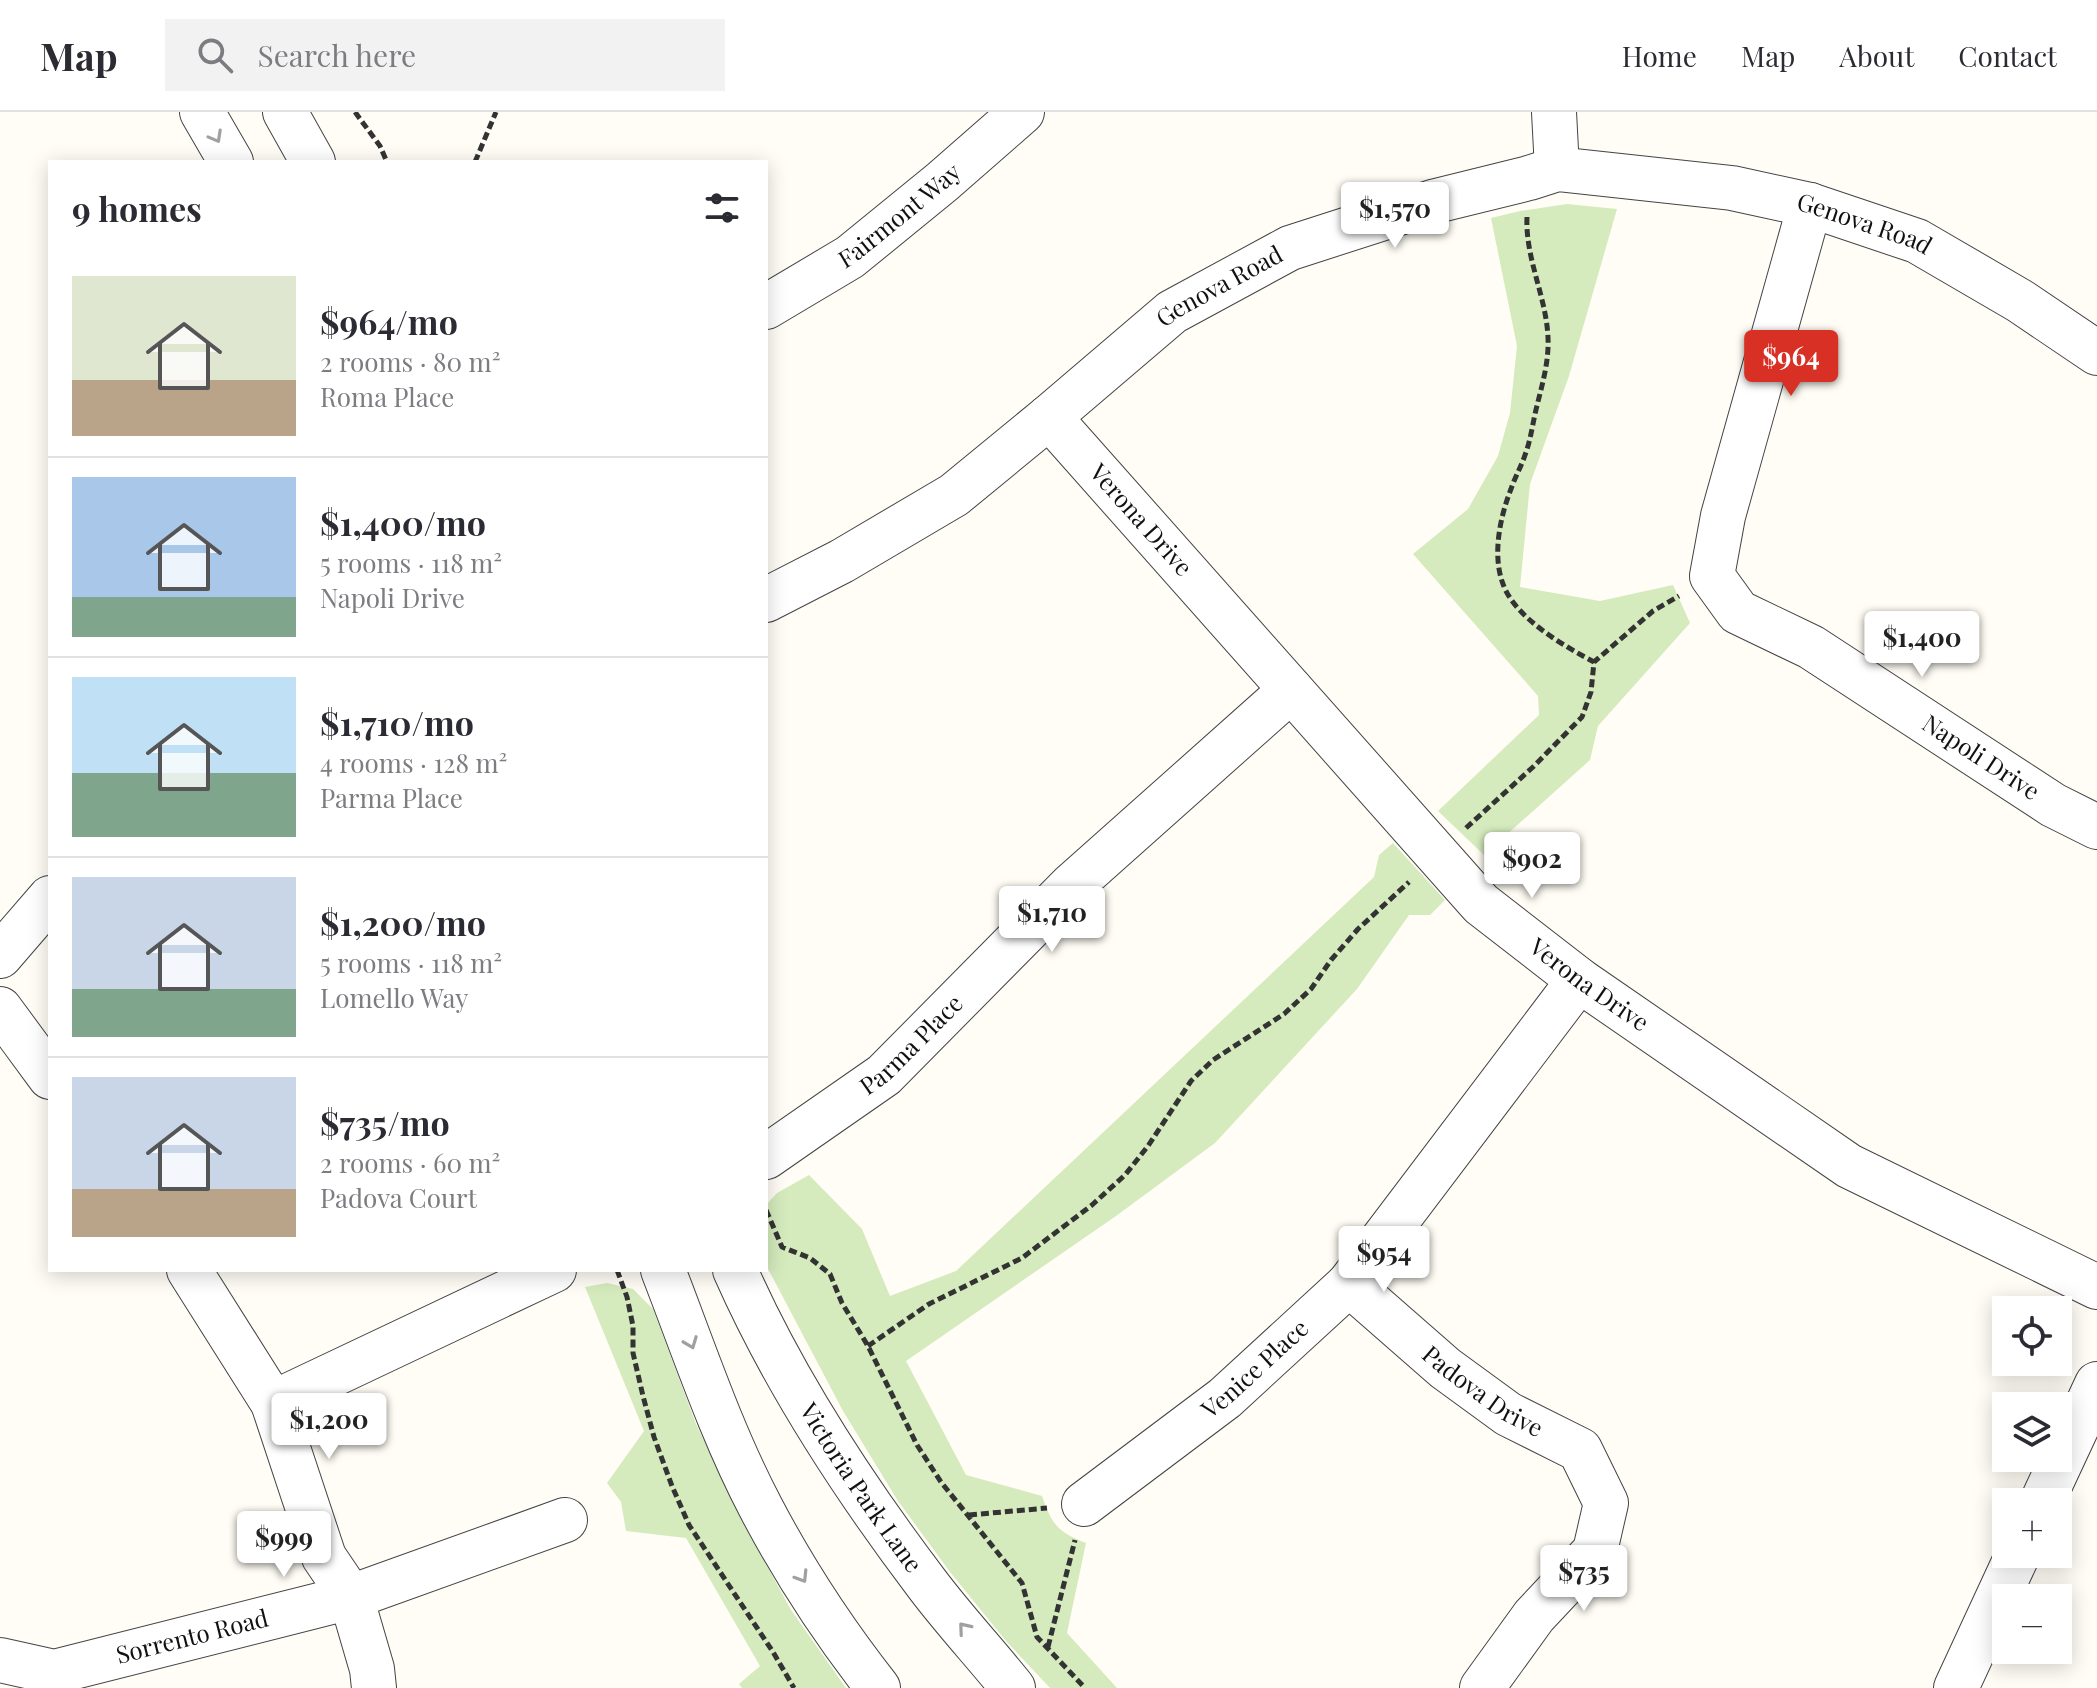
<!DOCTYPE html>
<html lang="en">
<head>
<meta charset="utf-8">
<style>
	:root { --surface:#fff; --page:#f2f2f3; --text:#2b2b33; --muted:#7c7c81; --line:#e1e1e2; --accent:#d93025 }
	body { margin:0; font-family:"Playfair Display",serif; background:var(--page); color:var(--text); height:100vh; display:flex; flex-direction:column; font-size:30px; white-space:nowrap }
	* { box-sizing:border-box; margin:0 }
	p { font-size:26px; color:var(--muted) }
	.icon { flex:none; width:44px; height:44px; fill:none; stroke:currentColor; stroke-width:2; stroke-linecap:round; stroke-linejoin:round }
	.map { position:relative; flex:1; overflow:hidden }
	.details { position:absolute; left:48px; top:48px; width:720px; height:1112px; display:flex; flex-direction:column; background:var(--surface); border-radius:0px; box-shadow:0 4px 20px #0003 }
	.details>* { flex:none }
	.buttons { position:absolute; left:1992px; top:1184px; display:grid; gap:16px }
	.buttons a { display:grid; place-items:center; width:80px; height:80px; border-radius:0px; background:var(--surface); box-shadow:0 4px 20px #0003; font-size:40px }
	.price { position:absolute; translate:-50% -68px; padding:0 18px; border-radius:8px; background:#fff; color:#222; font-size:26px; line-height:52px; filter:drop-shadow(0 2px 4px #0008) }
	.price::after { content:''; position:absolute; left:50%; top:48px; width:24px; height:18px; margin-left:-12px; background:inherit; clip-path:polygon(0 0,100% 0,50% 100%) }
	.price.selected { background:var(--accent); color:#fff }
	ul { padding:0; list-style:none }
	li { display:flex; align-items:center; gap:24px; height:200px; padding:0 24px }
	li+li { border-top:2px solid var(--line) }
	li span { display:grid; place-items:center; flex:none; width:224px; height:160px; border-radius:0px; color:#555 }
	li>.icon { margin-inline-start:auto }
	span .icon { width:96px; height:96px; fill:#fffc; stroke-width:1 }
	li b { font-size:34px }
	h2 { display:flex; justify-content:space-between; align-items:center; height:96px; padding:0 24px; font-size:34px }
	header { display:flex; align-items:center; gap:48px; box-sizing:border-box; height:112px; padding:0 40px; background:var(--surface); border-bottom:2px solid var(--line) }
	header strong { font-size:38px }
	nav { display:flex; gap:44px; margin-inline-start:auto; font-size:28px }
	.search { width:560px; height:72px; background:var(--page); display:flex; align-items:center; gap:20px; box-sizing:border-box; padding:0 28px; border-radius:0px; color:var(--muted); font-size:30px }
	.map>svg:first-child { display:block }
	.green { fill:#d5ebbd }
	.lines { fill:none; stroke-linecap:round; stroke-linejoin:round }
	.minor-casing { stroke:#444; stroke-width:46 }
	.path { stroke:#333; stroke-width:5; stroke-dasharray:8 4; stroke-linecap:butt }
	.minor { stroke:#fff; stroke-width:44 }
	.oneway { stroke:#a0a0a0 }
	.labels { text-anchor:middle; stroke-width:8; stroke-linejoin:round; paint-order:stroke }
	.street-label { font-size:24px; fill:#111; stroke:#fff }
</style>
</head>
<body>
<header>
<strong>Map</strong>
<div class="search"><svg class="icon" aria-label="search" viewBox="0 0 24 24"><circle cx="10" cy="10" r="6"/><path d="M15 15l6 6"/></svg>Search here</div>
<nav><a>Home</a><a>Map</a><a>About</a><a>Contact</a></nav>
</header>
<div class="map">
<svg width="2097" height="1576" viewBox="0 0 2097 1576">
	<rect width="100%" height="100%" fill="#fffdf5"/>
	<path class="green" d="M 1567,92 L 1617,97 L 1569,264 L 1530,372 L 1520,475 L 1600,489 L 1673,473 L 1690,511 L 1598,614 L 1590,648 L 1484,743 L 1438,699 L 1539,603 L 1538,584 L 1413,442 L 1468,397 L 1498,344 L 1510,301 L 1517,234 L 1491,106 L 1520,99 Z
		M 1393,731 L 1445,788 L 1430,803 L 1409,803 L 1357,877 L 1215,1031 L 1116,1104 L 906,1249 L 966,1363 L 1042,1384 C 1052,1413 1058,1420 1086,1431 L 1067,1521 L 1117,1576 L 1050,1576 L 1006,1529 L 950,1460 L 898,1389 L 843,1299 L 766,1153 L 766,1093 L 777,1081 L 809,1063 L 862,1117 L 890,1184 L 956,1159 L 1374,765 L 1379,743 Z
		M 607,1171 L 633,1177 L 653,1197 L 696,1312 L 743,1410 L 791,1498 L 846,1576 L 742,1576 L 739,1572 L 760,1554 L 686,1426 L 626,1419 L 621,1390 L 607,1371 L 644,1319 L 585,1175 Z"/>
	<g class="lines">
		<defs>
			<g id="minor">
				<path d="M 202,0 L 231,50"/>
				<path d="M 285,0 L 313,50"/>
				<path d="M 1554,0 L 1557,57"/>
				<path id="s1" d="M 1810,93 L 1723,404 L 1712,464 L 1738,500 L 1811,535 L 2053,693 L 2097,715"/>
				<path id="s2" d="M 766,195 L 850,145 L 942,70 L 1022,0"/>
				<path id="s3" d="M 1049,305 L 1481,792 L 1579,868 L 1849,1054 L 2097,1175"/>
				<path id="s4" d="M 766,488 L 842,449 L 954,383 L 1049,305 L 1172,200 L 1290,136 L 1436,89 L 1529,66 L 1557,57 L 1732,76 L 1810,93 L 1917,129 L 2020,189 L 2097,241"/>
				<path d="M 0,844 L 50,786"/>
				<path d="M 0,897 L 50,965"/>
				<path id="s5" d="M 766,1045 L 884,963 L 1071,774 L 1291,578"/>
				<path d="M 189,1158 L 273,1291 L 324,1445 L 351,1485 L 372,1557 L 374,1576"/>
				<path d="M 663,1158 C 694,1238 721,1320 761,1396 C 794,1459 834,1520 878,1576"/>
				<path id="s6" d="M 735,1158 C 783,1267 855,1377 927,1472 C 954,1508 985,1541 1013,1576"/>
				<path id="s7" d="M 1349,1172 L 1445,1256 L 1508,1302 L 1580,1338 L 1606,1391 L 1595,1439 L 1534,1504 L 1482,1576"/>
				<path d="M 273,1291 L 554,1158"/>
				<path d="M 2042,1390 L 2097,1272"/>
				<path id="s8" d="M 1084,1392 L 1225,1286 L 1349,1172 L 1579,868"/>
				<path id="s9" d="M 0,1548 L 54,1560 L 351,1485 L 565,1408"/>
				<path d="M 1956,1576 L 2018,1442"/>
			</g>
		</defs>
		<use href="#minor" class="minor-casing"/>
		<path class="path" d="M 355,0 L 380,34 L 387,50
			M 475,50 L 496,0
			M 1527,105 C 1525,150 1550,191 1548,236 C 1547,259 1540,280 1535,302 C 1532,316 1530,330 1525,343 C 1521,355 1515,365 1511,377 C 1500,405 1492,443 1503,472 C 1515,506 1564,534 1594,550
			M 1466,716 L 1533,655 L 1582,605 L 1591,580 L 1594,550 L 1653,499 L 1679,484
			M 766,1098 L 782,1135 L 810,1146 L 830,1162 L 842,1191 L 868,1234 L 917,1333 L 941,1370 L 1022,1471 L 1037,1525 L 1085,1576
			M 617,1158 L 627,1185 L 633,1214 L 633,1241 L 643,1284 L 654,1325 L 672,1374 L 689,1413 L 773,1540 L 794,1576
			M 868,1234 L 929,1192 L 1022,1146 L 1092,1093 L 1125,1063 L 1148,1034 L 1191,969 L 1213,948 L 1284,902 L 1311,877 L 1331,848 L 1358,817 L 1409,770
			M 969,1403 L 1047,1396
			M 1048,1535 L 1075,1428"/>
		<use href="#minor" class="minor"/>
	</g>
	<defs><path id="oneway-chevron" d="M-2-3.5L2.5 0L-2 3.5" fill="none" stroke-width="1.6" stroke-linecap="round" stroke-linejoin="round" transform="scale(2)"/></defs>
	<g class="oneway">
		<use href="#oneway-chevron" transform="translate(216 25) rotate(61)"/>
		<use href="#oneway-chevron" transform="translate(691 1231) rotate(69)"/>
		<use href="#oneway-chevron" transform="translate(802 1465) rotate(58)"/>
		<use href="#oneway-chevron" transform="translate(964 1516) rotate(-130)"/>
	</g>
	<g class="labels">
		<g class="street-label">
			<text dy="8" stroke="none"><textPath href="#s2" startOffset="162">Fairmont Way</textPath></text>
			<text dy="8" stroke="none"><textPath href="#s4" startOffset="1226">Genova Road</textPath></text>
			<text dy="8" stroke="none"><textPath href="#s4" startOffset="554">Genova Road</textPath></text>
			<text dy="8" stroke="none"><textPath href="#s3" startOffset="138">Verona Drive</textPath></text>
			<text dy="8" stroke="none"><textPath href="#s1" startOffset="712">Napoli Drive</textPath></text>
			<text dy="8" stroke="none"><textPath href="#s3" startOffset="786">Verona Drive</textPath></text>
			<text dy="8" stroke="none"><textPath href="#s5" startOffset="184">Parma Place</textPath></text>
			<text dy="8" stroke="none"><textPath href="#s8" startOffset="218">Venice Place</textPath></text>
			<text dy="8" stroke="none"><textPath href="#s7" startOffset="172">Padova Drive</textPath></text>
			<text dy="8" stroke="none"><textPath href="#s6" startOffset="252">Victoria Park Lane</textPath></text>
			<text dy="8" stroke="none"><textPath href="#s9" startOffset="198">Sorrento Road</textPath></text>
		</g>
	</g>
</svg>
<div class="buttons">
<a><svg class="icon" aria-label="locate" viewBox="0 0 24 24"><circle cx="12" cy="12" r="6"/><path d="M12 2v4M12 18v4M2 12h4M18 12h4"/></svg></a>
<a><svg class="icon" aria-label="layers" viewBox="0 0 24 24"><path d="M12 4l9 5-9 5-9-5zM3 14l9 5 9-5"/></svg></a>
<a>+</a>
<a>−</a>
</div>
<b class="price" style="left:1395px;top:138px">$1,570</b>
<b class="price selected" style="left:1791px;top:286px">$964</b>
<b class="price" style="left:1922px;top:567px">$1,400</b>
<b class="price" style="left:1532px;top:788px">$902</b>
<b class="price" style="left:1052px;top:842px">$1,710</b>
<b class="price" style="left:1384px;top:1182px">$954</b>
<b class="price" style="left:329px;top:1349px">$1,200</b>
<b class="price" style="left:284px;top:1467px">$999</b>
<b class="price" style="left:1584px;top:1501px">$735</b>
<section class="details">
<h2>9 homes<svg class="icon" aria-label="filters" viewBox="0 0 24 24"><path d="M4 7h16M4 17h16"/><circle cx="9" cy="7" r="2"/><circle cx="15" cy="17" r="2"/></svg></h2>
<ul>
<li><span style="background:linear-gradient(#dfe7d0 65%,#b9a48a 0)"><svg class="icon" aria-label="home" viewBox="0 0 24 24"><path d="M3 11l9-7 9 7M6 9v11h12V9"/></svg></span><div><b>$964/mo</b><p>2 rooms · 80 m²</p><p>Roma Place</p></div></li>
<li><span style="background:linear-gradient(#a9c7e8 75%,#7fa58c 0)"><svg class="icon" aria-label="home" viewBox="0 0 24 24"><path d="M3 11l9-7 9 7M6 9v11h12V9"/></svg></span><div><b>$1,400/mo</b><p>5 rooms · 118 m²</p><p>Napoli Drive</p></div></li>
<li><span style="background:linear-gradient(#bfe0f5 60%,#7fa58c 0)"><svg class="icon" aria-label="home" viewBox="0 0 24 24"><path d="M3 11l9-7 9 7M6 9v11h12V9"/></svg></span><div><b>$1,710/mo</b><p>4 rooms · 128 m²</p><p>Parma Place</p></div></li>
<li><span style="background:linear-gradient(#c9d6e8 70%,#7fa58c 0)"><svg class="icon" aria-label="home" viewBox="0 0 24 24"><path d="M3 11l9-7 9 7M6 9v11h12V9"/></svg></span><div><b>$1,200/mo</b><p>5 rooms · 118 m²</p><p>Lomello Way</p></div></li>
<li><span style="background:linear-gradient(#c9d6e8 70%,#b9a48a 0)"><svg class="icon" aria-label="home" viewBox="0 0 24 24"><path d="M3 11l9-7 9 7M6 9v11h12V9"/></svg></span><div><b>$735/mo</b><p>2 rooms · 60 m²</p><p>Padova Court</p></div></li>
</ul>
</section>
</div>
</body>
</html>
